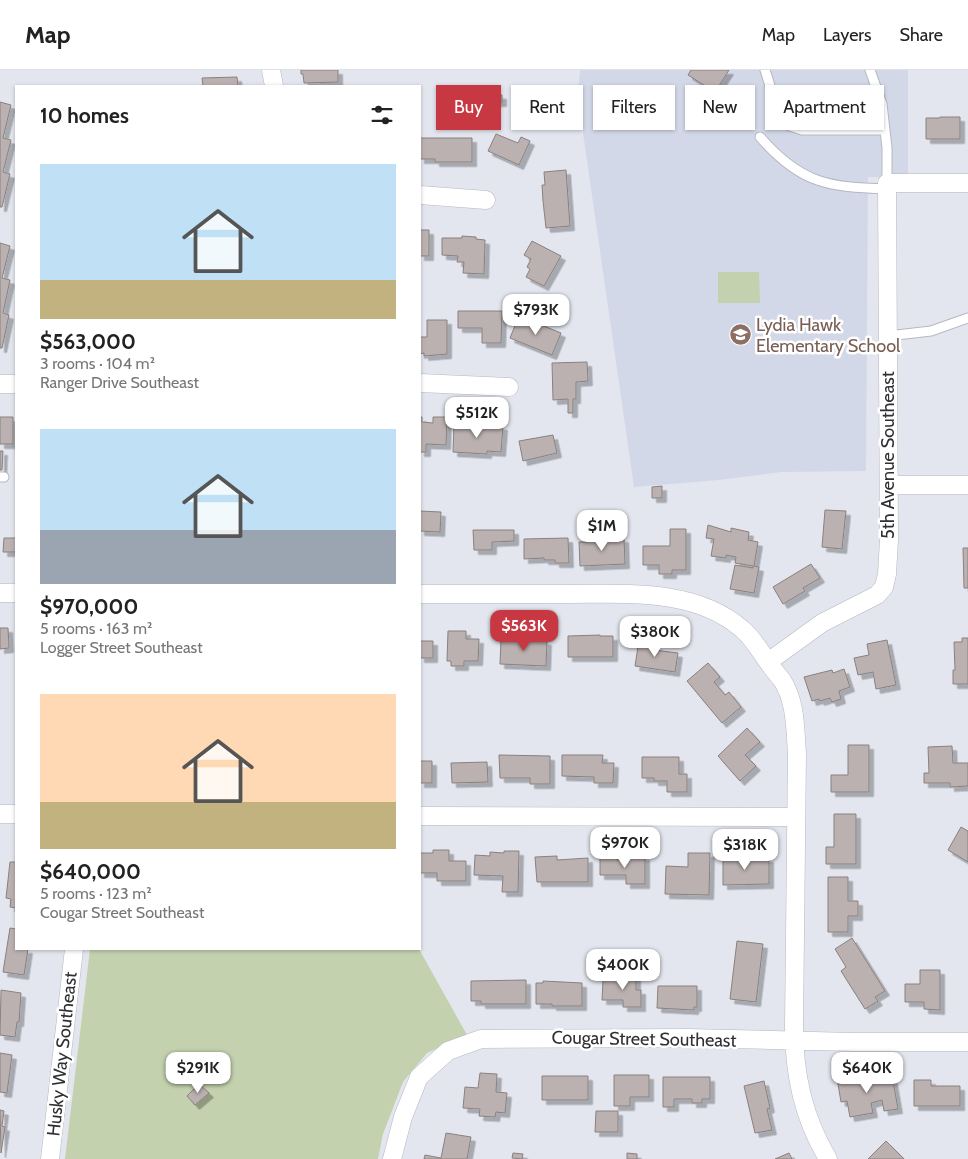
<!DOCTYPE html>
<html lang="en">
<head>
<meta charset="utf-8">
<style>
	:root { --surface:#fff; --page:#f6f6f6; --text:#222; --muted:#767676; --line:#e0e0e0; --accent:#c83842 }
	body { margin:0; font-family:Cabin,sans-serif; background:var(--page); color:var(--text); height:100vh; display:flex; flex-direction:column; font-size:19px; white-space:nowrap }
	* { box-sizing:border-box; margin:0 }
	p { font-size:16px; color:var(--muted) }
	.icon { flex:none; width:28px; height:28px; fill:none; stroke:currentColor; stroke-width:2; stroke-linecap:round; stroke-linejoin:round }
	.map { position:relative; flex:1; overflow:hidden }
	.details { position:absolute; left:15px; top:15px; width:406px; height:865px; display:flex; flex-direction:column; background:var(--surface); border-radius:0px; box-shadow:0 1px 4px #0004 }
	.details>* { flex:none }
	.top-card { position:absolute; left:436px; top:15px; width:456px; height:45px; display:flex; gap:10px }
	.price { position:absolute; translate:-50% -42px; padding:0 11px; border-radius:10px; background:#fff; color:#222; font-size:16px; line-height:32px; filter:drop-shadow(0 1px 2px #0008) }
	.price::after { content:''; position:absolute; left:50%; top:30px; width:15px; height:11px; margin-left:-8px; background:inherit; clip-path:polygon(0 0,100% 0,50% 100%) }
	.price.current { background:var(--accent); color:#fff }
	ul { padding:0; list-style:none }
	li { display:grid; align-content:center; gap:10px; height:265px; padding:0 25px }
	li span { display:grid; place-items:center; height:155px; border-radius:0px; color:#555 }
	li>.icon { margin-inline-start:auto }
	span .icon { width:90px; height:90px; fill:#fffc; stroke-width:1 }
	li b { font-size:21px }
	h2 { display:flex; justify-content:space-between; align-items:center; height:60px; padding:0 25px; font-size:21px }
	.chip { padding:0 18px; border-radius:0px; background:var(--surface); box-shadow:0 1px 4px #0004; font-size:18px; line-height:45px }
	.chip.current { background:var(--accent); color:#fff }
	header { display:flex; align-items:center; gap:30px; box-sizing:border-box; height:70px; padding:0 25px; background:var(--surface); border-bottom:1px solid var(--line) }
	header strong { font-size:24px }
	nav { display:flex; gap:28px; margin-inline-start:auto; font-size:18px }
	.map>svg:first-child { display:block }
	.built { fill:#d2d8e7 }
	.green { fill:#c3d1ae }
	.building { fill:#bbb1b0; stroke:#89807f; filter:url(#shadow) }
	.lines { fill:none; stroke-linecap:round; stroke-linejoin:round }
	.service-casing { stroke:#b5b8c0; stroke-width:11 }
	.minor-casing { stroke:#b5b8c0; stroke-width:19 }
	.service { stroke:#fff; stroke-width:9 }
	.minor { stroke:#fff; stroke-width:18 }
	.labels { text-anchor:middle; stroke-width:5; stroke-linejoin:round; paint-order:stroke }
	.education-label { font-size:18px; fill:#785e54; stroke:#fff; text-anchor:start }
	.street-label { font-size:18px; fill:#2f3033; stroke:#fff }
</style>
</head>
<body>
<header>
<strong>Map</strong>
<nav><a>Map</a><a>Layers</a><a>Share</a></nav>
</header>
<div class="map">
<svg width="968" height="1089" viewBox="0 0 968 1089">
	<defs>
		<filter id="shadow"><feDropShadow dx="4.5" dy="4.5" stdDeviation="0" flood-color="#0004"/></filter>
	</defs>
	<rect width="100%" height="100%" fill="#e3e6ee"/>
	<path class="built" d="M 580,0 L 908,0 L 908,107 L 868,107 L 866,401 L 781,402 L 719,410 L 634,417 L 578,28 Z"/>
	<path class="green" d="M 718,202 L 759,202 L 760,233 L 718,233 Z
		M 90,879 L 419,879 L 467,965 L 427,983 L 403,1012 L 383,1064 L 378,1089 L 65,1089 Z"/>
	<path class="building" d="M 301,0 L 338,0 L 338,12 L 304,13 L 303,4 L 301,4 Z
		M 691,0 L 729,0 L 715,22 L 688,5 Z
		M 237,7 L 238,16 L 203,16 L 202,8 Z
		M 494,24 L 502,25 L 502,32 L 494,32 Z
		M 0,32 L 11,35 L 3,68 L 11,70 L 3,102 L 10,104 L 2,137 L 0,137 Z
		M 940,47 L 960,47 L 960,69 L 926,69 L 926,48 L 939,48 Z
		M 496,64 L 518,73 L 521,67 L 530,71 L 519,95 L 488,81 Z
		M 420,68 L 472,68 L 472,92 L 435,92 L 435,89 L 420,89 Z
		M 566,100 L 570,156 L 546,158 L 543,131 L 542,115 L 545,115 L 544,102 Z
		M 420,160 L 429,160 L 429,186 L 420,186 Z
		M 462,166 L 476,167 L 476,169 L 485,170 L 484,204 L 463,203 L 464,192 L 457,192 L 458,186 L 442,185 L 442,168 L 462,168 Z
		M 532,171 L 561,186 L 544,216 L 526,207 L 530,199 L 527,197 L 531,189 L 524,185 Z
		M 0,173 L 10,176 L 2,208 L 10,210 L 3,243 L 9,245 L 2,278 L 0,278 Z
		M 458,241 L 502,241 L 501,273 L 482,273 L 482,258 L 458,258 Z
		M 519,246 L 561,263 L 552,285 L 510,268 Z
		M 427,250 L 447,250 L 447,284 L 424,286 L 424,283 L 420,284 L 420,267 L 427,267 Z
		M 587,292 L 588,311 L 576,312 L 576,329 L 573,329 L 573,343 L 568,343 L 568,329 L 553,330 L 552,293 Z
		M 0,347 L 13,347 L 13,374 L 0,374 Z
		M 420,347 L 422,347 L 422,352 L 433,353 L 433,347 L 447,347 L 446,375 L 426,374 L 426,382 L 420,382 Z
		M 454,355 L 503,356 L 501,382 L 487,381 L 487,384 L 453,382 Z
		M 553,365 L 557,383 L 523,391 L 519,371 Z
		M 0,381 L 3,381 L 2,400 L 0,400 Z
		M 662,416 L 662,428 L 652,428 L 652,417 Z
		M 825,440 L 846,441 L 842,479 L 822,477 Z
		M 420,441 L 441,442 L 440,462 L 420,461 Z
		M 708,455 L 731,462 L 731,458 L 749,462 L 748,470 L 758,472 L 754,496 L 759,497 L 754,523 L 730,519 L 735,495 L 753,498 L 753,496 L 735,493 L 736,487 L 726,485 L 726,488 L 711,486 L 714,469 L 706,468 Z
		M 670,459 L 686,459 L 686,500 L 672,500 L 672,504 L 659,504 L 659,495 L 643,495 L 643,476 L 670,476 Z
		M 473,460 L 514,460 L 514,471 L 492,472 L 492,480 L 474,480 Z
		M 4,468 L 16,468 L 16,487 L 15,482 L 3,482 Z
		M 568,468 L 569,493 L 555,493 L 555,490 L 544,490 L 544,488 L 524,489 L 524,469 Z
		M 624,468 L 625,494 L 580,496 L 579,472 L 588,472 L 588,470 Z
		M 963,478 L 968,478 L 968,518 L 964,518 Z
		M 811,494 L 820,508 L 803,518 L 805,521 L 783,534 L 773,517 Z
		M 0,558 L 8,558 L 9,578 L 0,579 Z
		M 448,561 L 466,561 L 466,569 L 479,569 L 478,591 L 464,591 L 464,596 L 451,596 L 451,591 L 447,591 Z
		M 600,565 L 600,566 L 613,566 L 613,587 L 568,587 L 568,566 Z
		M 962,568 L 968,568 L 968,614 L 953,614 L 953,600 L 955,600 L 954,572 L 962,572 Z
		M 501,569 L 547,571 L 546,596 L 500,594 Z
		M 639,570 L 655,573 L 654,580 L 678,583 L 675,602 L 635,596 Z
		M 887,570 L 896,615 L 876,619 L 873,602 L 858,605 L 854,588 L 869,585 L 867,574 Z
		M 420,571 L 433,571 L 433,588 L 420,588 Z
		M 708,593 L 720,607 L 714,612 L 725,625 L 729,622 L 741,637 L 722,653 L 687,611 Z
		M 844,599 L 850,617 L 839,621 L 841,629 L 832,632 L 830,628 L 820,631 L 819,629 L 812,631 L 804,607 L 832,600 L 833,603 Z
		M 747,658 L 760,672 L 745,685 L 756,696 L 740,711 L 718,686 Z
		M 848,675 L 869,675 L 869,722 L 831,722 L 831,705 L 848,705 Z
		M 952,676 L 953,693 L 968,693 L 968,716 L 950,717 L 950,713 L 924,713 L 924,703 L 929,703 L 928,677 Z
		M 499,685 L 550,686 L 550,714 L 530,714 L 530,708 L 500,708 Z
		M 562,685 L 603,685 L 602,693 L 614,693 L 613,713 L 594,713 L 594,707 L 562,706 Z
		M 642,687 L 679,687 L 679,704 L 687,704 L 687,722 L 667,722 L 667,711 L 654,711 L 654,708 L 642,708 Z
		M 420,691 L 432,691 L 432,713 L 420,713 Z
		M 487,692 L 488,712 L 452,713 L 451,693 Z
		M 834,744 L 856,744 L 856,794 L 826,794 L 826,777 L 834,777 Z
		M 961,757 L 968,761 L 968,792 L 948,780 Z
		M 433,780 L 449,780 L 449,791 L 466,791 L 466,811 L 437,811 L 437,803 L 420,803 L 420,783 L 433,783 Z
		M 504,781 L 519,781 L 518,822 L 502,822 L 503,806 L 474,805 L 475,785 L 490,786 L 490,782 L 504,783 Z
		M 688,783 L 710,783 L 709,825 L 665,824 L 666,796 L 688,797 Z
		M 557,786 L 557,790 L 588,788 L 588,812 L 537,812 L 535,787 Z
		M 625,786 L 645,786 L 645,814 L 626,814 L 626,805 L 600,805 L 600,788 L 617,788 L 617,790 L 625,790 Z
		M 723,786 L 740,786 L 740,789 L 769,788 L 769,814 L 723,815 Z
		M 10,792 L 16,792 L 16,838 L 10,837 L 11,829 L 6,828 Z
		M 828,807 L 848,807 L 848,831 L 858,831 L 858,846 L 848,846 L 848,862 L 828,862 Z
		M 10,858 L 16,859 L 16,879 L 28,879 L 24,905 L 3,902 Z
		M 852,868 L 885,921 L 875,927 L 878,931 L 865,939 L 841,901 L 846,897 L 835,879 Z
		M 737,871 L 763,874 L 756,932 L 730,929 Z
		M 920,900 L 940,900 L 940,940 L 924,939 L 924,932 L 905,932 L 905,914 L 920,914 Z
		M 616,906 L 636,906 L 636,920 L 641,920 L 641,937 L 623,937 L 623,930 L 602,930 L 603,910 L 616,910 Z
		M 526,910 L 526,934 L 481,934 L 481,931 L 471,931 L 471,911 Z
		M 543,911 L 582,913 L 582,936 L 552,936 L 552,934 L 536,934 L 536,913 L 543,913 Z
		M 658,916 L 697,916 L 697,937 L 694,937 L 694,940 L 657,938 Z
		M 1,920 L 21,923 L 19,952 L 17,952 L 15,967 L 0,965 Z
		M 0,983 L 12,985 L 7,1023 L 0,1022 Z
		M 480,1003 L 497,1004 L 496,1022 L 507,1023 L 505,1043 L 496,1042 L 495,1047 L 479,1046 L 480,1039 L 463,1038 L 465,1017 L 478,1018 Z
		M 855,1004 L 857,1011 L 892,1005 L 898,1039 L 884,1041 L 882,1030 L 871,1033 L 873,1043 L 850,1047 L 847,1031 L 841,1032 L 837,1008 Z
		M 614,1005 L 649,1005 L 649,1027 L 630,1027 L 630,1036 L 614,1036 Z
		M 542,1006 L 588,1006 L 588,1030 L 542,1030 Z
		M 663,1007 L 710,1007 L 710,1029 L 702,1029 L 702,1033 L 692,1033 L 692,1029 L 674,1029 L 674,1037 L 663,1037 Z
		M 914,1010 L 931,1010 L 931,1016 L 960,1016 L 960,1036 L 914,1036 Z
		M 764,1011 L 770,1038 L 767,1039 L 772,1060 L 755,1063 L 744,1016 Z
		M 199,1014 L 209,1023 L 195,1035 L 187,1026 Z
		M 0,1040 L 4,1041 L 2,1056 L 5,1057 L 1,1083 Z
		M 596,1041 L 618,1041 L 618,1062 L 595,1062 Z
		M 446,1063 L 471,1067 L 467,1089 L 424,1089 L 425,1085 L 441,1088 Z
		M 886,1071 L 904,1089 L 868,1089 Z
		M 513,1083 L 523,1084 L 522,1089 L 512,1088 Z
		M 627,1083 L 637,1084 L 637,1089 L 627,1089 Z
		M 789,1083 L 792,1089 L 775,1089 Z"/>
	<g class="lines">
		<defs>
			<path id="service" d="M 765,0 L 780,47 L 787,55 L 802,60 L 885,60
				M 870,0 L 882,34 L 887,78 L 887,113
				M 760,67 C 801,114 828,117 887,119
				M 888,266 L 931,261 L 968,248
				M 0,407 L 4,407"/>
			<path id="minor" d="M 271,0 L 274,16
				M 420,125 L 486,130
				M 420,313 L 509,317
				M 0,314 L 16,314
				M 889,415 L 968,415
				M 0,523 L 16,523
				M 420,524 C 469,524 519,524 568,524 C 626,524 695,518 742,559 C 753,568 760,581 768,592 C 772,598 777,604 782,610 C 796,632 795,658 797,683 L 794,956 C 794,1004 803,1047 828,1089
				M 768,592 L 822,553 L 877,525 L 884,517 L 887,504 L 889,470 L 887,113 L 968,113
				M 0,744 L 16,744
				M 420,746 L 796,747
				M 50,1089 L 74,879
				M 392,1089 L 403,1047 L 419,1007 L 448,981 L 481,969 L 688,968 L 854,972 L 968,972"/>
		</defs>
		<use href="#service" class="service-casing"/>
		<use href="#minor" class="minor-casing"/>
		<use href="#service" class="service"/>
		<use href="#minor" class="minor"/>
	</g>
	<defs>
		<symbol id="school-disc" viewBox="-11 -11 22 22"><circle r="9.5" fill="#8d6e63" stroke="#fff"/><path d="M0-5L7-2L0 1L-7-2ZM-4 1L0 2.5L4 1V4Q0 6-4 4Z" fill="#fff"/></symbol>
	</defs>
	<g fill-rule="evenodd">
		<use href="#school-disc" x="728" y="252" width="25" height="25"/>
	</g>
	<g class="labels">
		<g class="education-label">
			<text x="756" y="261">Lydia Hawk<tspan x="756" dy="21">Elementary School</tspan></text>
		</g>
		<g class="street-label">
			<text transform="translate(888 385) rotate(-90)" y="6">5th Avenue Southeast</text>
			<text transform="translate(644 969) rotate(1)" y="6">Cougar Street Southeast</text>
			<text transform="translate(62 984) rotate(-84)" y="6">Husky Way Southeast</text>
		</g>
	</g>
</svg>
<b class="price" style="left:536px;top:266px">$793K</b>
<b class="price" style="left:477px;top:369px">$512K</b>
<b class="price" style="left:602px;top:482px">$1M</b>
<b class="price current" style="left:524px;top:582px">$563K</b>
<b class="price" style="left:655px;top:588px">$380K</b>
<b class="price" style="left:625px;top:799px">$970K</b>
<b class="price" style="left:745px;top:801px">$318K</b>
<b class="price" style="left:623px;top:921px">$400K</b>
<b class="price" style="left:198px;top:1024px">$291K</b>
<b class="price" style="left:867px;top:1024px">$640K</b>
<div class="top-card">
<a class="chip current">Buy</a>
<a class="chip">Rent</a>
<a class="chip">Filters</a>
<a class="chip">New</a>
<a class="chip">Apartment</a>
</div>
<section class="details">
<h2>10 homes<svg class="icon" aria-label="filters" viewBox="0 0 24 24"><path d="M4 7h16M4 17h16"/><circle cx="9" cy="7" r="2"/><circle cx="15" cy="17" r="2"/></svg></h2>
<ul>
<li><span style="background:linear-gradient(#bfe0f5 75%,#c2b280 0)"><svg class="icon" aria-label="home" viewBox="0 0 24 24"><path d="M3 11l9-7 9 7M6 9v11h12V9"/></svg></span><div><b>$563,000</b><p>3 rooms · 104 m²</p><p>Ranger Drive Southeast</p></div></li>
<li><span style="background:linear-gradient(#bfe0f5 65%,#9aa5b1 0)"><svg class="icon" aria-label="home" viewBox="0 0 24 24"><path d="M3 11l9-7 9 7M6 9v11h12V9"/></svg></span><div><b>$970,000</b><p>5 rooms · 163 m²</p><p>Logger Street Southeast</p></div></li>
<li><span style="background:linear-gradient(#ffd9b3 70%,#c2b280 0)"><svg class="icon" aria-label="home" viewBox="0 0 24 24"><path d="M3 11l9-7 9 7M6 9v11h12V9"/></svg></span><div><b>$640,000</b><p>5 rooms · 123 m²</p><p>Cougar Street Southeast</p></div></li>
</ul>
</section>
</div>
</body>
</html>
